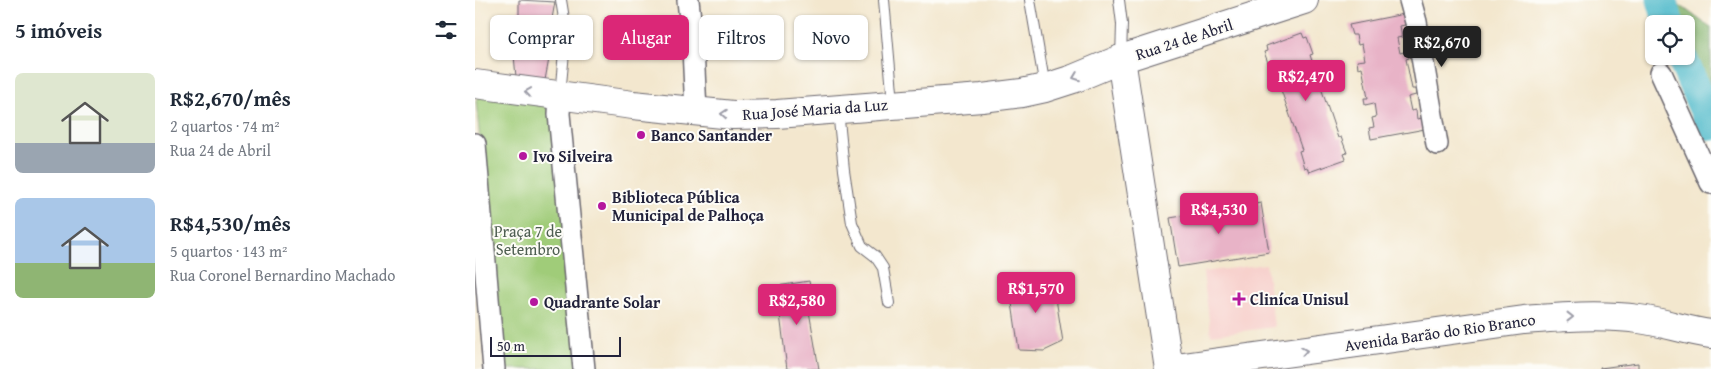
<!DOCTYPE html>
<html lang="pt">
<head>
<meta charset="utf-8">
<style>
	:root { --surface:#fff; --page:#f2f2f3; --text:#1f2937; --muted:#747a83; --accent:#db2777 }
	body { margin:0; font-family:"Gentium Book Plus",serif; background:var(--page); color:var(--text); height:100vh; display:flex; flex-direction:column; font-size:19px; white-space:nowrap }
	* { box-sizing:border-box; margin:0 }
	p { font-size:16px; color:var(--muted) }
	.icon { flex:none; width:28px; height:28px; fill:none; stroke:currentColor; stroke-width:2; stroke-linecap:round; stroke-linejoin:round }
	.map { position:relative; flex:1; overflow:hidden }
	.drawer { display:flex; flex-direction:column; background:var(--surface); width:475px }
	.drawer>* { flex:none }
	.banner { position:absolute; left:15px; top:15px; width:475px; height:45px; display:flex; gap:10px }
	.buttons { position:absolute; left:1170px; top:15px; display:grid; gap:10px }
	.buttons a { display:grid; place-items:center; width:50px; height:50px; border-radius:8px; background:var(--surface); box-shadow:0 1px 4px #0004; font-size:25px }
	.scale { position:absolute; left:15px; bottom:12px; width:131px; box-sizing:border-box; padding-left:5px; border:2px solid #22223b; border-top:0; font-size:14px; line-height:18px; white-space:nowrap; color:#22223b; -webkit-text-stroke:4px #fdfcf7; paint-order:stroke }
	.price { position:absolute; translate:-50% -42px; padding:0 11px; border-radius:5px; background:var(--accent); color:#fff; font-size:16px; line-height:32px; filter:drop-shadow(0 1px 2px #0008) }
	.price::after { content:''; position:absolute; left:50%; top:30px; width:15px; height:11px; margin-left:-8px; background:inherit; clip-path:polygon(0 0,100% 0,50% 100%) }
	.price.current { background:#222; color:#fff }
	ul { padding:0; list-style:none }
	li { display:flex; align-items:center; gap:15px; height:125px; padding:0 15px }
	li span { display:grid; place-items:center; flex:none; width:140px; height:100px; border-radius:8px; color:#555 }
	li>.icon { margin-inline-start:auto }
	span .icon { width:60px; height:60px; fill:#fffc; stroke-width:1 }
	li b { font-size:21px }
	h2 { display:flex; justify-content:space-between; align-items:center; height:60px; padding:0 15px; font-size:21px }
	.pill { padding:0 18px; border-radius:8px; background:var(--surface); box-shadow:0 1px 4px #0004; font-size:18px; line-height:45px }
	.pill.current { background:var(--accent); color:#fff }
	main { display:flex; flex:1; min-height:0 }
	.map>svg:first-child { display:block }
	.built { fill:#f7d0cc }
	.green { fill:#a0cc79; stroke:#61775a }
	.forest { fill:#80b069; stroke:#516952 }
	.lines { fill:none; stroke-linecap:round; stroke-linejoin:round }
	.river { stroke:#4eb9ca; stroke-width:31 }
	.building { fill:#e8b3c7 }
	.lane-casing { stroke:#6b676e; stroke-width:12 }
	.street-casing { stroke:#6b676e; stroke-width:24 }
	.secondary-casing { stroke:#6b676e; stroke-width:30 }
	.primary-casing { stroke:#6b676e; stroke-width:30 }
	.lane { stroke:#fff; stroke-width:10 }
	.street { stroke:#fff; stroke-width:21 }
	.secondary { stroke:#fff; stroke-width:28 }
	.primary { stroke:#fff; stroke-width:28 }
	.oneway { stroke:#9c9ca7 }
	.poi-dot { fill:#b5179e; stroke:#fdfcf7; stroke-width:2 }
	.labels { text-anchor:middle; stroke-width:4; stroke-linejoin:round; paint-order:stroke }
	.street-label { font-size:16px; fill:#22223b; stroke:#fdfcf7 }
	.poi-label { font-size:16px; font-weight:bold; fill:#22223b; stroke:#fdfcf7; text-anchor:start }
	.park-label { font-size:16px; fill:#4e5e51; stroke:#fdfcf7 }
</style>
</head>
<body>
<main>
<section class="drawer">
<h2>5 imóveis<svg class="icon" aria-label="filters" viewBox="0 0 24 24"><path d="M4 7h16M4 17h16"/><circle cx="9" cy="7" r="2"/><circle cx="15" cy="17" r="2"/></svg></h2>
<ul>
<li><span style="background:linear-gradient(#dfe7d0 70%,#9aa5b1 0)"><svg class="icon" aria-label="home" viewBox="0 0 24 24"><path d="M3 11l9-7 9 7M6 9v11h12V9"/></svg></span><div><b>R$2,670/mês</b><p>2 quartos · 74 m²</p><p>Rua 24 de Abril</p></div></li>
<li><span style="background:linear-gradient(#a9c7e8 65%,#8fb573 0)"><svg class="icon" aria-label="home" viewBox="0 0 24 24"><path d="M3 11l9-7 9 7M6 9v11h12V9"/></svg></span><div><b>R$4,530/mês</b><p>5 quartos · 143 m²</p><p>Rua Coronel Bernardino Machado</p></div></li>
</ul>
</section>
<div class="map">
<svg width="1236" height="369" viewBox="0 0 1236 369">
	<rect width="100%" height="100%" fill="#fdfcf7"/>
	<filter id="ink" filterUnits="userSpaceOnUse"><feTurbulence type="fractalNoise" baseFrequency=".02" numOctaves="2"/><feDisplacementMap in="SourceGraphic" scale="10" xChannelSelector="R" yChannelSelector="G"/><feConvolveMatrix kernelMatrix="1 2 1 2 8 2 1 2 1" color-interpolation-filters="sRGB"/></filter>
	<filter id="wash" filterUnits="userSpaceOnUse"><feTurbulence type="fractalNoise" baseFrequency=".0096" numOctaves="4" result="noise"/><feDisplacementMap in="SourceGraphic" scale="20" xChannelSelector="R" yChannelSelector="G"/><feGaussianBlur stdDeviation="1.12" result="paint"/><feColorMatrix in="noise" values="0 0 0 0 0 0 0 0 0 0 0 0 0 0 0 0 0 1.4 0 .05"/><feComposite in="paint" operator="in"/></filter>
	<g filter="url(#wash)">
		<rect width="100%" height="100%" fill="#f3e7ce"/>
		<path class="built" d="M 791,264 L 799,327 L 736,335 L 728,272 Z"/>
		<path class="green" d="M 8,93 L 72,101 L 78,111 L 104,369 L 28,369 L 1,100 Z"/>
		<path class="forest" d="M 1195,0 L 1198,0 L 1236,28 L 1236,108 L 1212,63 L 1210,56 L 1211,24 L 1201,24 Z"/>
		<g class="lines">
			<path class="river" d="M 1187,0 L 1194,24
				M 1206,56 L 1236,125"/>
		</g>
		<g id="blocks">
			<path class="building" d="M 44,0 L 80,2 L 73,41 L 77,43 L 70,80 L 41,77 L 37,33 L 44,30 Z
				M 929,14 L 930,25 L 925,26 L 927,37 L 922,38 L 925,53 L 933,51 L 934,58 L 931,59 L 937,89 L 940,89 L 941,95 L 933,97 L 936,111 L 941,110 L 942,119 L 948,118 L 950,129 L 896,139 L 894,128 L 899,127 L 897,118 L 901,117 L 899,103 L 890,105 L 889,98 L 893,98 L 887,67 L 883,68 L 882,61 L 890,60 L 887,44 L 883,45 L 881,35 L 877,35 L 874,25 Z
				M 827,33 L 829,38 L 832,37 L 838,54 L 835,55 L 863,138 L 866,137 L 872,153 L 869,154 L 871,159 L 834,172 L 832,167 L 829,168 L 824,151 L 827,150 L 798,67 L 795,68 L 789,52 L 792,51 L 791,46 Z
				M 786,203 L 794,252 L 703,267 L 695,218 Z
				M 577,274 L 588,342 L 569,351 L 544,350 L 534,283 Z
				M 334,281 L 335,287 L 330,288 L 344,369 L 312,369 L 302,291 L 297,292 L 296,287 Z
				M 1163,363 L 1163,369 L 1125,369 L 1125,368 Z"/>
		</g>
	</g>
	<g filter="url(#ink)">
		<use href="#blocks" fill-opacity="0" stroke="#6b676e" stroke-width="1"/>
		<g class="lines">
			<defs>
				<path id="lane" d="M 409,0 L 418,103
					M 555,0 L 570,87
					M 644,0 L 647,24 L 646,58
					M 85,95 L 91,31 L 86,0
					M 363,110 L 369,170 L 377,223 L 387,246 L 400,256 L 408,268 L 414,303"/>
				<path id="street" d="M 213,0 L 218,48 L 221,112
					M 935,0 L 941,22 L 962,144
					M 1186,73 L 1236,183
					M 85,96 L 84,114 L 109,369
					M 0,144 L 19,369"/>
				<path id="secondary" d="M 646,59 L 694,369"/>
				<path id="primary" d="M 0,84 L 158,105 L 258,115 L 302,114 L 507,98 L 547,93 L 570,88 L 598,79 L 646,59 L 829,0
					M 694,369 L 1049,320 C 1086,317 1126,314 1164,319 C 1188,322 1212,331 1236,334"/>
			</defs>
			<use href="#lane" class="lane-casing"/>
			<use href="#street" class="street-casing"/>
			<use href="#secondary" class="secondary-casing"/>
			<use href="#primary" class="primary-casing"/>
			<use href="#lane" class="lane"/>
			<use href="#street" class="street"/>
			<use href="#secondary" class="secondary"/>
			<use href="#primary" class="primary"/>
		</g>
		<defs><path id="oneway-chevron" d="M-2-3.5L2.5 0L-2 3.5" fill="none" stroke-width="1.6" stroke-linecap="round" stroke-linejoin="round" transform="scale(1.25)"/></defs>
		<g class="oneway">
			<use href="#oneway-chevron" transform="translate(601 77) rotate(159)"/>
			<use href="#oneway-chevron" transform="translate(53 92) rotate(-172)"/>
			<use href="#oneway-chevron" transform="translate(249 114) rotate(-176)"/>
			<use href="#oneway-chevron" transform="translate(1095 317)"/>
			<use href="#oneway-chevron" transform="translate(829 351) rotate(-8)"/>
		</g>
	</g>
	<g class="poi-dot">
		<circle cx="166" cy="135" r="5"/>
		<circle cx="48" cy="156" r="5"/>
		<circle cx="127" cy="206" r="5"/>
		<path d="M761.5 291.5h5v5h5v5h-5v5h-5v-5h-5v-5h5z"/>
		<circle cx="59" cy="302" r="5"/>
	</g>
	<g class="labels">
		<g class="street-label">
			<text transform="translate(709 39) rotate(-18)" y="6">Rua 24 de Abril</text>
			<text transform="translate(340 109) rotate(-4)" y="6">Rua José Maria da Luz</text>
			<text transform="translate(965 332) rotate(-8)" y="6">Avenida Barão do Rio Branco</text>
		</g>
		<g class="poi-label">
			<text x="176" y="141">Banco Santander</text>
			<text x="58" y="162">Ivo Silveira</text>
			<text x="137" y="203">Biblioteca Pública<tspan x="137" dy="18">Municipal de Palhoça</tspan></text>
			<text x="775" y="305">Cliníca Unisul</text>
			<text x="69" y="308">Quadrante Solar</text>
		</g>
		<g class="park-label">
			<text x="53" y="237">Praça 7 de<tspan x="53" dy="18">Setembro</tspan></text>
		</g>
	</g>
</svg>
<div class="buttons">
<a><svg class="icon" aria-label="locate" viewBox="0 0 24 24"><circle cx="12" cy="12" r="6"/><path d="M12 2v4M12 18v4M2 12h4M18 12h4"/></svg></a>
</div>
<div class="scale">50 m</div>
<b class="price current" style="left:967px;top:68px">R$2,670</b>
<b class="price" style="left:831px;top:102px">R$2,470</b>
<b class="price" style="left:744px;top:235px">R$4,530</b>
<b class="price" style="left:561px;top:314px">R$1,570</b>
<b class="price" style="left:322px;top:326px">R$2,580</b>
<div class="banner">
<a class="pill">Comprar</a>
<a class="pill current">Alugar</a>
<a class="pill">Filtros</a>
<a class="pill">Novo</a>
</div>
</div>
</main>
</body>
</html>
